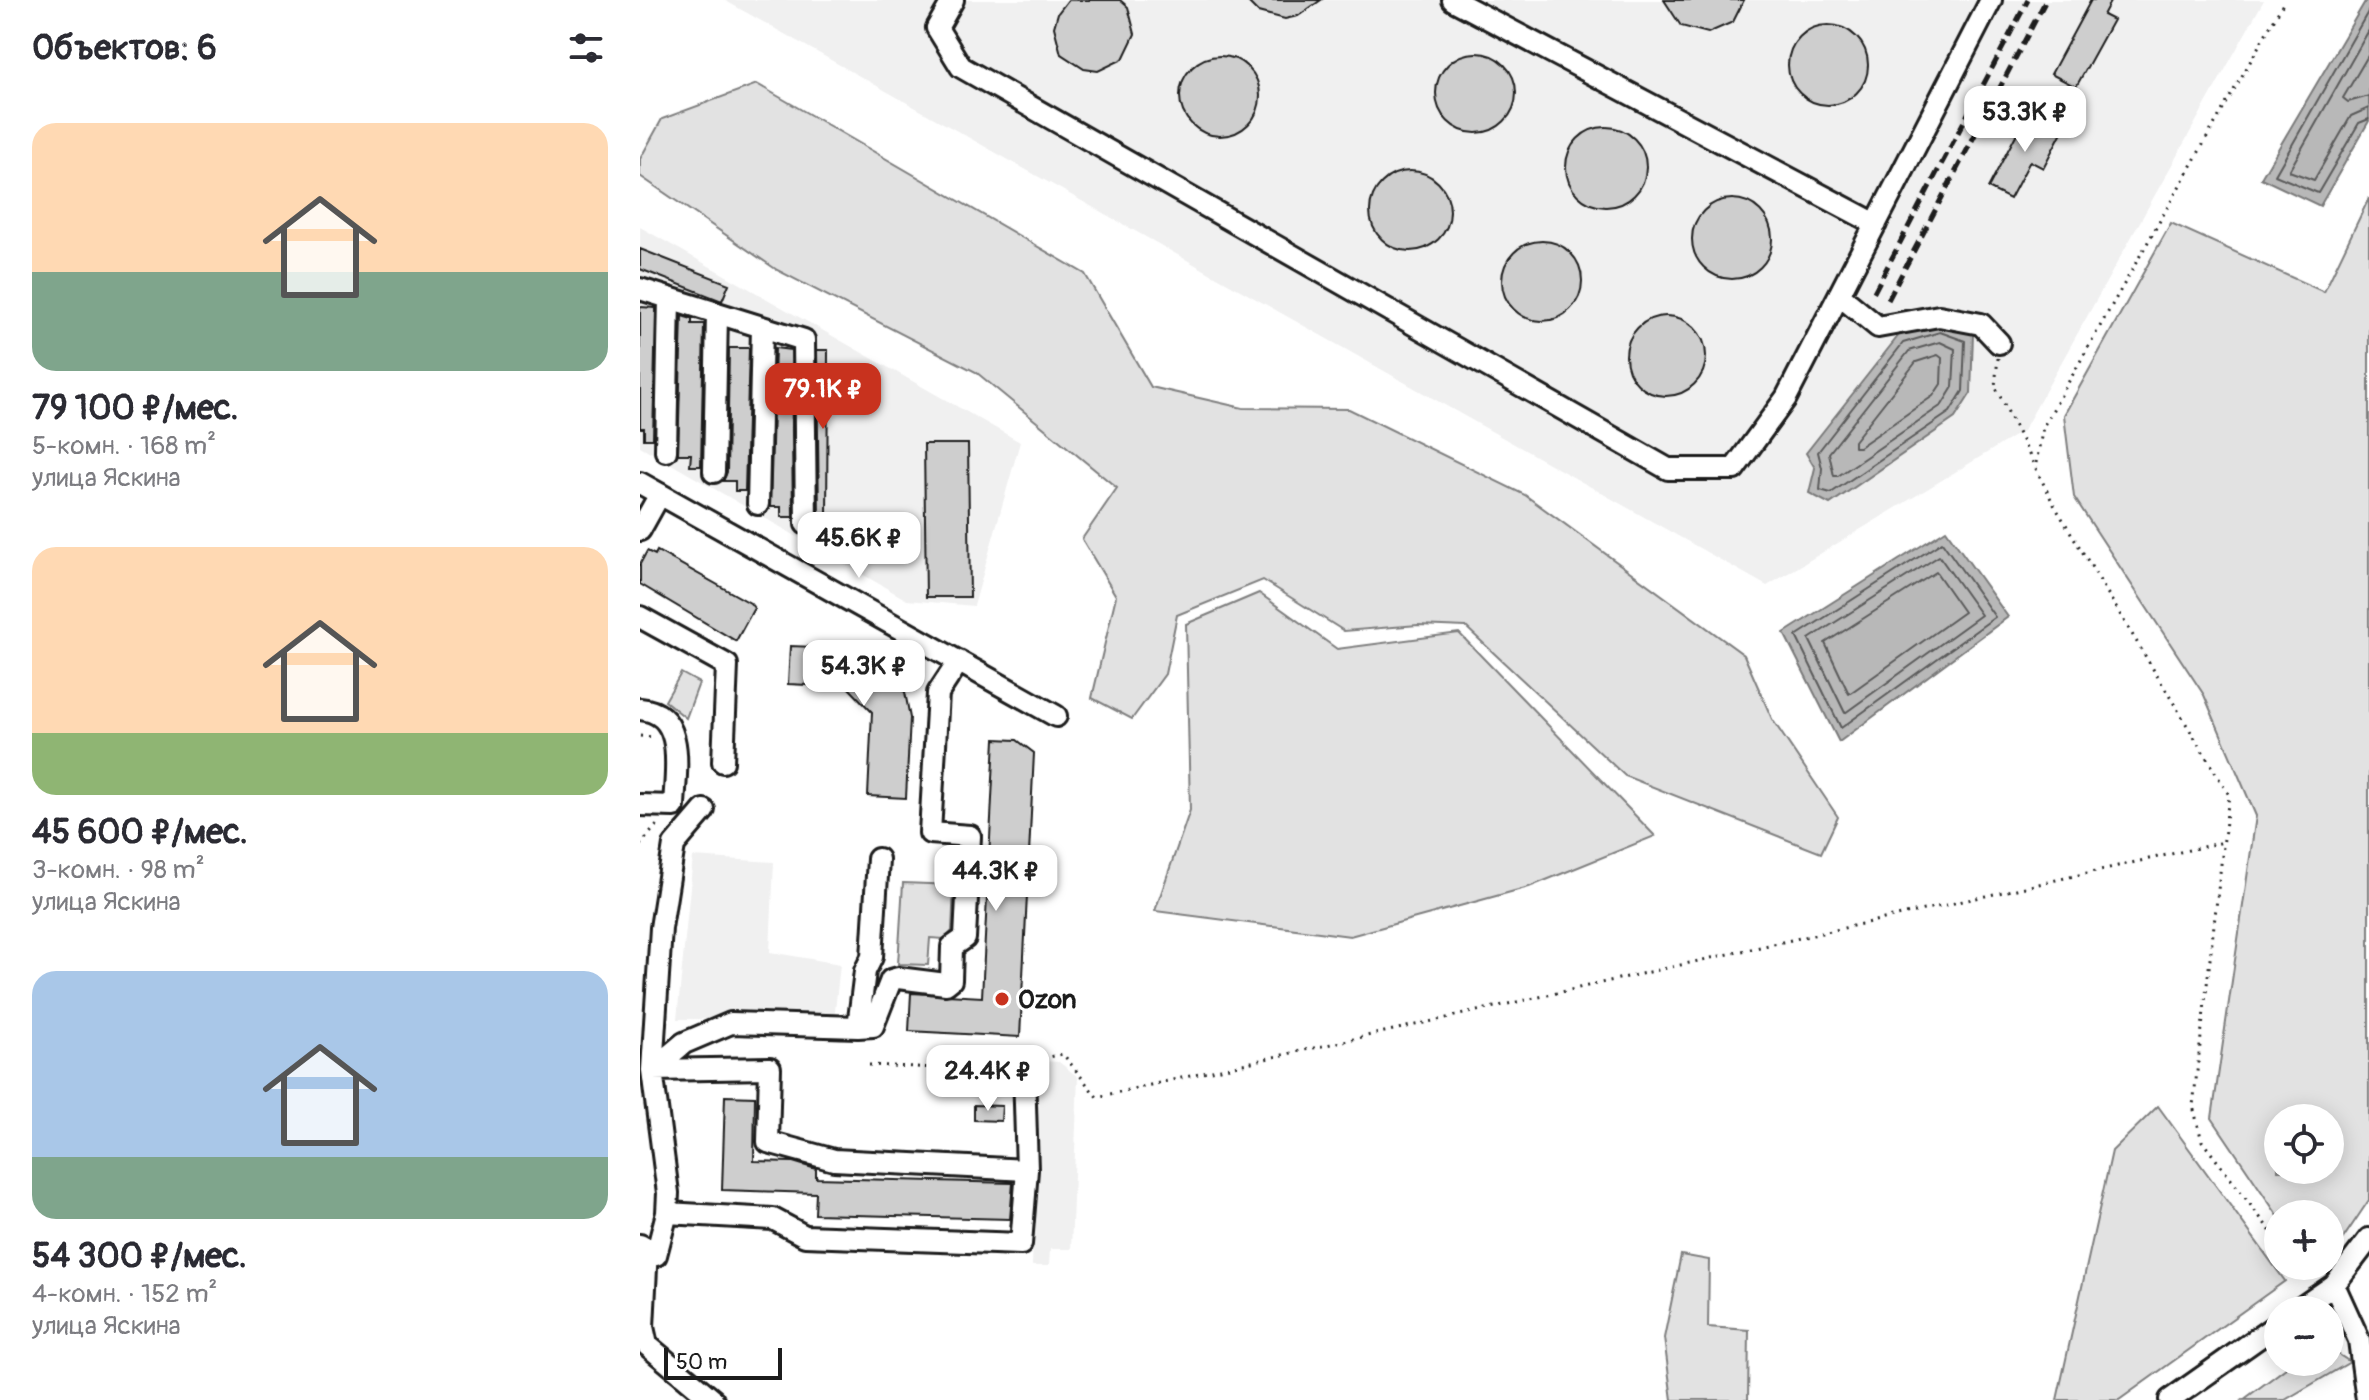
<!DOCTYPE html>
<html lang="ru">
<head>
<meta charset="utf-8">
<style>
	:root { --surface:#fff; --page:#f2f2f3; --text:#2b2b33; --muted:#7c7c81; --accent:#c8321e }
	body { margin:0; font-family:Pangolin,sans-serif; background:var(--page); color:var(--text); height:100vh; display:flex; flex-direction:column; font-size:30px; white-space:nowrap }
	* { box-sizing:border-box; margin:0 }
	p { font-size:26px; color:var(--muted) }
	.icon { flex:none; width:44px; height:44px; fill:none; stroke:currentColor; stroke-width:2; stroke-linecap:round; stroke-linejoin:round }
	.map { position:relative; flex:1; overflow:hidden }
	.side { display:flex; flex-direction:column; background:var(--surface); width:640px }
	.side>* { flex:none }
	.buttons { position:absolute; left:1624px; top:1104px; display:grid; gap:16px }
	.buttons a { display:grid; place-items:center; width:80px; height:80px; border-radius:50%; background:var(--surface); box-shadow:0 4px 20px #0003; font-size:40px }
	.scale { position:absolute; left:24px; bottom:20px; width:118px; box-sizing:border-box; padding-left:8px; border:4px solid #1c1c1c; border-top:0; font-size:22px; line-height:28px; white-space:nowrap; color:#1c1c1c; -webkit-text-stroke:6px #fff; paint-order:stroke }
	.price { position:absolute; translate:-50% -68px; padding:0 18px; border-radius:16px; background:#fff; color:#222; font-size:26px; line-height:52px; filter:drop-shadow(0 2px 4px #0008) }
	.price::after { content:''; position:absolute; left:50%; top:48px; width:24px; height:18px; margin-left:-12px; background:inherit; clip-path:polygon(0 0,100% 0,50% 100%) }
	.price.current { background:var(--accent); color:#fff }
	ul { padding:0; list-style:none }
	li { display:grid; align-content:center; gap:16px; height:424px; padding:0 32px }
	li span { display:grid; place-items:center; height:248px; border-radius:24px; color:#555 }
	li>.icon { margin-inline-start:auto }
	span .icon { width:144px; height:144px; fill:#fffc; stroke-width:1 }
	li b { font-size:34px }
	h2 { display:flex; justify-content:space-between; align-items:center; height:96px; padding:0 32px; font-size:34px }
	main { display:flex; flex:1; min-height:0 }
	.map>svg:first-child { display:block }
	.built { fill:#f0f0f0 }
	.green { fill:#e2e2e2; stroke:#7f7f7f; stroke-width:2; fill-rule:evenodd }
	.water { fill:#b8b8b8; stroke:#7a7a7a; stroke-width:2 }
	.lines { fill:none; stroke-linecap:round; stroke-linejoin:round }
	.shore { stroke:#5a5a5a; stroke-width:2 }
	.building { fill:#cecece; stroke:#1c1c1c; stroke-width:2 }
	.minor-casing { stroke:#1c1c1c; stroke-width:26 }
	.path { stroke:#1c1c1c; stroke-width:3; stroke-dasharray:2 6; stroke-linecap:butt }
	.minor { stroke:#fff; stroke-width:20 }
	.rail { stroke:#1c1c1c; stroke-width:5; stroke-dasharray:12 6; stroke-linecap:butt }
	.poi-dot { fill:#c8321e; stroke:#fff; stroke-width:3 }
	.labels { text-anchor:middle; stroke-width:6; stroke-linejoin:round; paint-order:stroke }
	.poi-label { font-size:26px; font-weight:bold; fill:#1c1c1c; stroke:#fff; text-anchor:start }
</style>
</head>
<body>
<main>
<section class="side">
<h2>Объектов: 6<svg class="icon" aria-label="filters" viewBox="0 0 24 24"><path d="M4 7h16M4 17h16"/><circle cx="9" cy="7" r="2"/><circle cx="15" cy="17" r="2"/></svg></h2>
<ul>
<li><span style="background:linear-gradient(#ffd9b3 60%,#7fa58c 0)"><svg class="icon" aria-label="home" viewBox="0 0 24 24"><path d="M3 11l9-7 9 7M6 9v11h12V9"/></svg></span><div><b>79 100 ₽/мес.</b><p>5-комн. · 168 m²</p><p>улица Яскина</p></div></li>
<li><span style="background:linear-gradient(#ffd9b3 75%,#8fb573 0)"><svg class="icon" aria-label="home" viewBox="0 0 24 24"><path d="M3 11l9-7 9 7M6 9v11h12V9"/></svg></span><div><b>45 600 ₽/мес.</b><p>3-комн. · 98 m²</p><p>улица Яскина</p></div></li>
<li><span style="background:linear-gradient(#a9c7e8 75%,#7fa58c 0)"><svg class="icon" aria-label="home" viewBox="0 0 24 24"><path d="M3 11l9-7 9 7M6 9v11h12V9"/></svg></span><div><b>54 300 ₽/мес.</b><p>4-комн. · 152 m²</p><p>улица Яскина</p></div></li>
</ul>
</section>
<div class="map">
<svg width="1729" height="1400" viewBox="0 0 1729 1400">
	<rect width="100%" height="100%" fill="#fff"/>
	<filter id="ink" filterUnits="userSpaceOnUse"><feTurbulence type="fractalNoise" baseFrequency=".0125" numOctaves="2"/><feDisplacementMap in="SourceGraphic" scale="16" xChannelSelector="R" yChannelSelector="G"/><feConvolveMatrix kernelMatrix="1 2 1 2 8 2 1 2 1" color-interpolation-filters="sRGB"/></filter>
	<g filter="url(#ink)">
		<path class="built" d="M 84,0 L 1624,0 L 1383,431 L 1127,586 Z
			M 0,227 L 380,442 L 334,606 L 267,600 L 0,446 Z
			M 53,857 L 134,862 L 130,952 L 200,964 L 194,1020 L 37,1019 Z
			M 399,1061 L 419,1062 L 438,1077 L 431,1249 L 410,1249 L 409,1266 L 392,1266 Z"/>
		<path class="green" d="M 117,84 L 445,274 L 511,387 L 603,408 L 709,409 L 885,495 L 1104,655 L 1132,719 L 1198,817 L 1181,853 L 985,776 L 826,627 L 778,625 L 704,631 L 623,580 L 537,615 L 525,674 L 492,719 L 452,698 L 476,596 L 442,539 L 477,488 L 336,372 L 137,270 L 0,176 L 0,159 L 22,119 Z
			M 1729,198 L 1729,1200 L 1698,1246 L 1690,1246 L 1690,1214 L 1638,1216 L 1572,1118 L 1616,816 L 1564,695 L 1434,497 L 1424,415 L 1531,223 L 1684,292 ZM 1638,1118 L 1690,1118 L 1690,1170 L 1638,1170 Z
			M 619,593 L 697,649 L 819,633 L 1015,836 L 889,887 L 710,936 L 515,911 L 550,810 L 546,624 Z
			M 41,673 L 59,683 L 46,718 L 25,701 Z
			M 263,883 L 314,885 L 312,931 L 305,939 L 290,938 L 288,965 L 258,964 Z
			M 1518,1106 L 1645,1281 L 1479,1400 L 1417,1400 L 1472,1151 Z
			M 1041,1255 L 1069,1260 L 1068,1327 L 1109,1330 L 1108,1400 L 1032,1400 L 1024,1338 Z
			M 1690,1349 L 1710,1362 L 1645,1400 L 1603,1400 L 1654,1362 L 1690,1362 Z"/>
		<path class="water" d="M 1726,0 L 1729,0 L 1729,121 L 1680,206 L 1621,178 Z
			M 1300,323 L 1333,333 L 1331,393 L 1315,418 L 1190,504 L 1169,493 L 1175,468 L 1166,453 L 1259,335 Z
			M 1306,530 L 1368,617 L 1199,742 L 1144,633 Z"/>
		<g class="lines">
			<path class="shore" d="M 1729,10 L 1635,175 L 1678,193 L 1719,123 L 1729,119
				M 1729,30 L 1649,171 L 1674,180 L 1711,116 L 1729,108
				M 1729,54 L 1703,98 L 1708,102 L 1729,96
				M 1300,332 L 1325,341 L 1323,391 L 1310,412 L 1191,493 L 1180,490 L 1182,468 L 1178,452 L 1263,343 Z
				M 1300,342 L 1315,349 L 1313,387 L 1302,405 L 1198,476 L 1194,476 L 1189,453 L 1269,351 Z
				M 1298,355 L 1302,358 L 1301,384 L 1293,396 L 1219,447 L 1214,447 L 1214,441 L 1276,362 Z
				M 1302,542 L 1355,617 L 1201,728 L 1156,636 Z
				M 1299,556 L 1341,615 L 1205,713 L 1169,639 Z
				M 1296,572 L 1324,612 L 1209,694 L 1185,643 Z"/>
		</g>
		<path class="building" d="M 428,0 L 480,0 L 488,7 L 495,34 L 483,59 L 458,71 L 444,69 L 421,54 L 414,27 L 418,13 Z
			M 606,0 L 681,0 L 658,16 L 645,19 L 618,12 Z
			M 1024,0 L 1104,0 L 1093,22 L 1068,33 L 1041,26 Z
			M 1451,0 L 1471,0 L 1463,15 L 1473,20 L 1436,87 L 1411,74 Z
			M1148 65a40 40 0 1 1 80 0a40 40 0 1 1-80 0Z
			M796 93a40 40 0 1 1 80 0a40 40 0 1 1-80 0Z
			M540 96a40 40 0 1 1 80 0a40 40 0 1 1-80 0Z
			M 1387,114 L 1422,132 L 1403,168 L 1390,161 L 1370,199 L 1348,188 Z
			M926 167a40 40 0 1 1 80 0a40 40 0 1 1-80 0Z
			M730 211a40 40 0 1 1 80 0a40 40 0 1 1-80 0Z
			M1052 239a40 40 0 1 1 80 0a40 40 0 1 1-80 0Z
			M862 281a40 40 0 1 1 80 0a40 40 0 1 1-80 0Z
			M 0,249 L 89,284 L 82,301 L 0,269 Z
			M 0,307 L 16,308 L 13,439 L 4,439 L 4,428 L 0,428 Z
			M986 356a40 40 0 1 1 80 0a40 40 0 1 1-80 0Z
			M 42,316 L 52,319 L 52,324 L 64,324 L 61,466 L 50,466 L 51,454 L 38,454 Z
			M 89,348 L 109,348 L 105,491 L 95,491 L 95,481 L 83,481 L 87,472 Z
			M 135,348 L 151,350 L 153,517 L 141,517 L 141,507 L 130,507 Z
			M 177,350 L 188,350 L 187,520 L 179,520 Z
			M 284,444 L 328,444 L 330,597 L 286,597 Z
			M 7,551 L 15,555 L 17,551 L 110,603 L 114,608 L 96,641 L 0,584 L 0,564 Z
			M 175,644 L 232,656 L 265,692 L 270,718 L 266,798 L 228,796 L 232,712 L 208,687 L 148,684 L 150,646 L 175,647 Z
			M 355,739 L 377,740 L 394,753 L 380,1037 L 269,1031 L 271,993 L 342,997 Z
			M 85,1096 L 115,1097 L 114,1161 L 153,1162 L 176,1169 L 176,1178 L 373,1183 L 370,1219 L 175,1214 L 176,1193 L 82,1190 Z
			M 334,1105 L 362,1106 L 361,1121 L 334,1120 Z"/>
		<g class="lines">
			<defs>
				<path id="minor" d="M 313,0 L 297,28 L 321,67 L 1028,469 L 1094,469 L 1146,398 L 1199,295
					M 813,0 L 1236,224
					M 1351,0 L 1199,295 L 1238,327 L 1299,316 L 1341,324 L 1359,343
					M 0,289 L 164,340 L 166,524
					M 26,451 L 29,298
					M 74,472 L 77,313
					M 0,483 L 416,716
					M 118,504 L 122,327
					M 0,530 L 20,494
					M 0,617 L 87,665 L 83,762
					M 0,709 C 48,713 35,774 34,806 L 0,805
					M 218,1027 L 233,1026 L 251,980 L 258,978 L 306,984 L 311,980 L 312,947 L 325,938 L 330,836 L 290,833 L 298,693 L 319,661
					M 12,1070 L 44,1043 L 91,1023 L 218,1027 L 225,971 L 232,957 L 238,859
					M 12,1070 L 21,928 L 34,845 L 64,810
					M 27,1213 L 133,1219 L 165,1236 L 381,1244 L 387,1170
					M 0,1245 L 16,1255 L 27,1213 L 28,1193 L 12,1070 L 130,1068 L 128,1142 L 194,1160 L 387,1170 L 384,1071
					M 7,1248 L 3,1327 L 7,1345 L 73,1400
					M 1694,1285 L 1719,1340 L 1727,1400
					M 1658,1310 L 1694,1285 L 1729,1239
					M 1530,1400 L 1638,1324"/>
			</defs>
			<use href="#minor" class="minor-casing"/>
			<path class="path" d="M 1358,358 L 1355,386 L 1413,503 L 1589,795 L 1553,1106 L 1562,1141 L 1638,1241
				M 1396,463 L 1403,427 L 1645,0
				M 0,736 L 13,737
				M 0,845 L 17,825
				M 396,1060 L 423,1054 L 457,1097 L 1584,842
				M 229,1065 L 365,1071
				M 1657,1266 L 1675,1276"/>
			<use href="#minor" class="minor"/>
			<path class="rail" d="M 1234,292 L 1388,0
				M 1248,300 L 1406,0"/>
		</g>
	</g>
	<circle class="poi-dot" cx="362" cy="999" r="8"/>
	<g class="labels">
		<g class="poi-label">
			<text x="378" y="1008">Ozon</text>
		</g>
	</g>
</svg>
<div class="buttons">
<a><svg class="icon" aria-label="locate" viewBox="0 0 24 24"><circle cx="12" cy="12" r="6"/><path d="M12 2v4M12 18v4M2 12h4M18 12h4"/></svg></a>
<a>+</a>
<a>−</a>
</div>
<div class="scale">50 m</div>
<b class="price" style="left:1385px;top:154px">53.3K ₽</b>
<b class="price current" style="left:183px;top:431px">79.1K ₽</b>
<b class="price" style="left:219px;top:580px">45.6K ₽</b>
<b class="price" style="left:224px;top:708px">54.3K ₽</b>
<b class="price" style="left:356px;top:913px">44.3K ₽</b>
<b class="price" style="left:348px;top:1113px">24.4K ₽</b>
</div>
</main>
</body>
</html>
